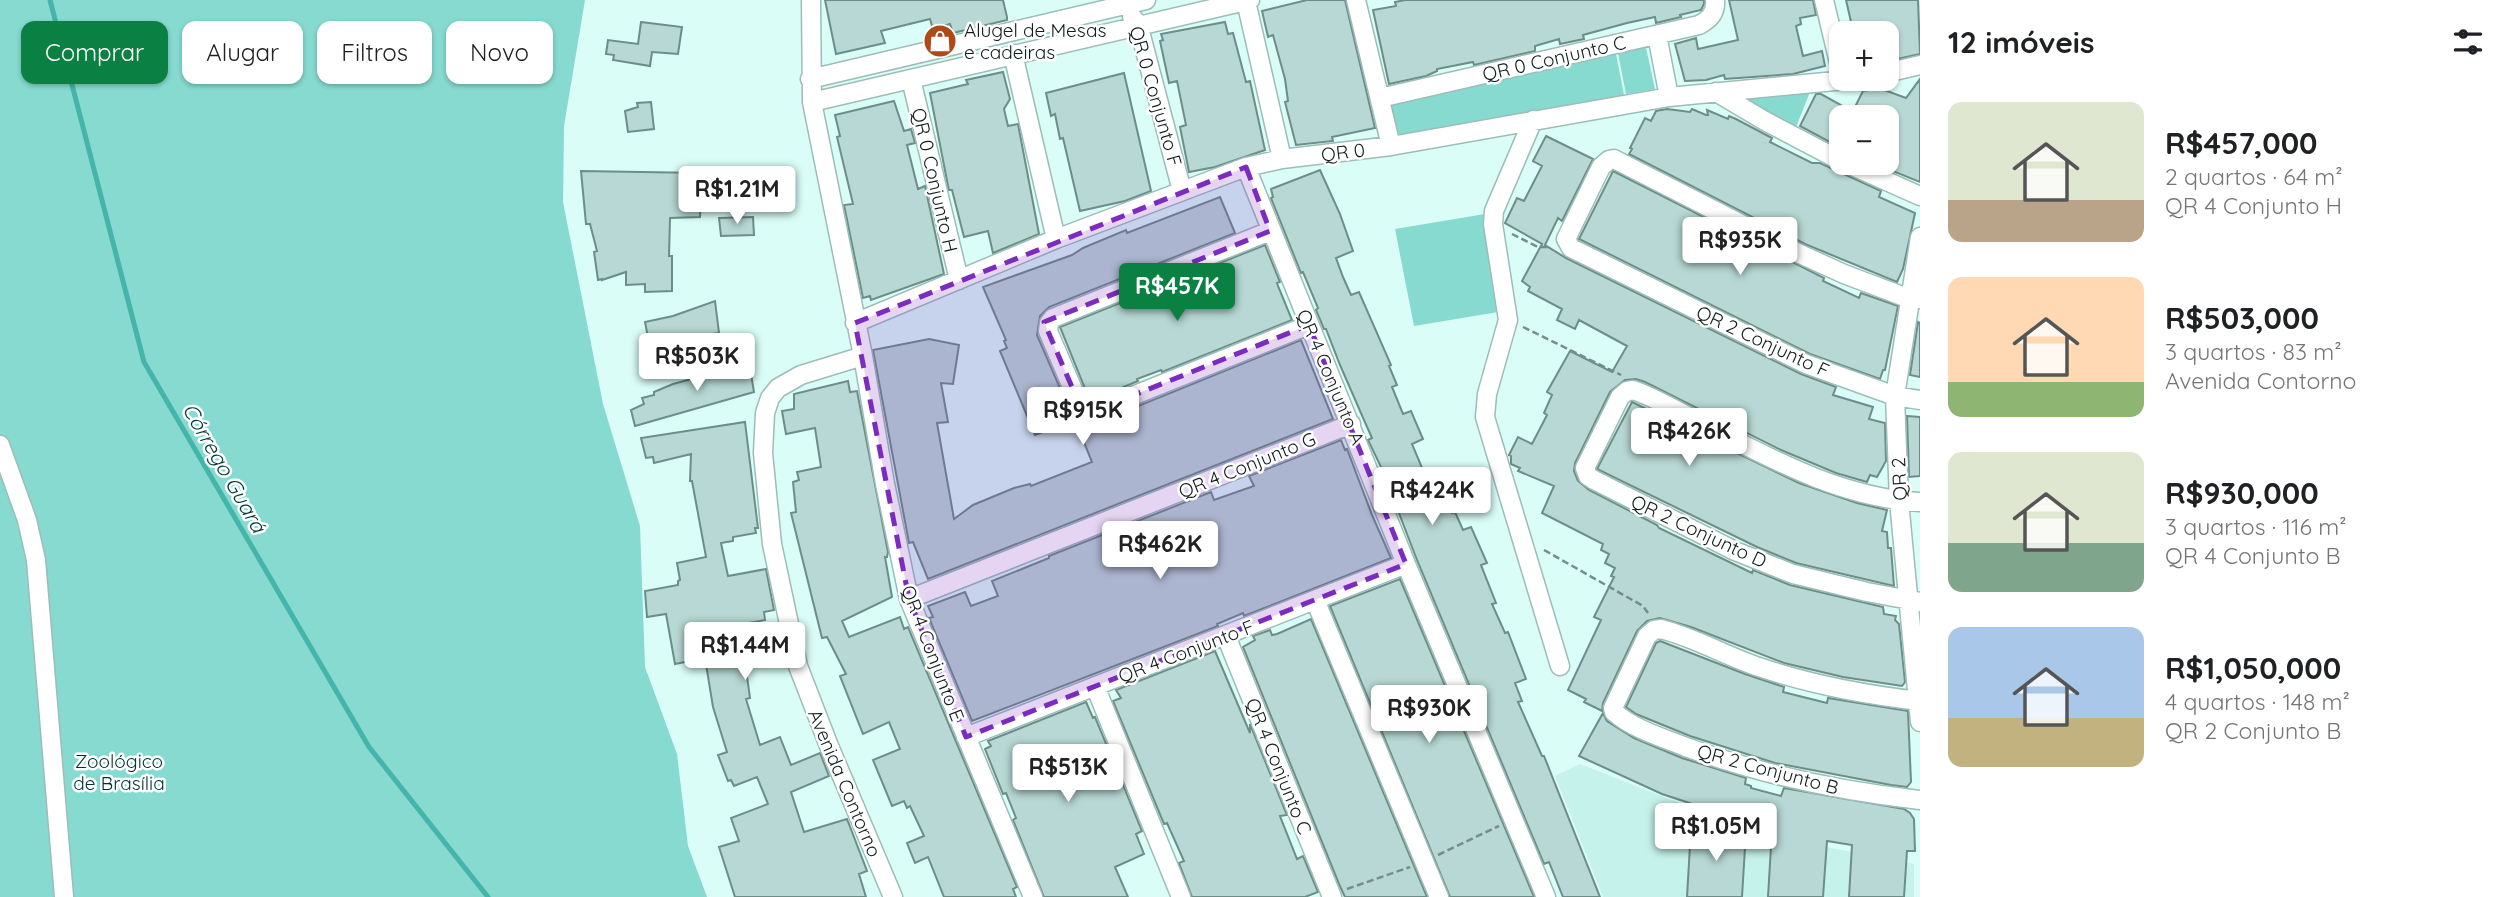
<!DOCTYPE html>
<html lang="pt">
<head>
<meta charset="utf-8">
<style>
	:root { --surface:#fff; --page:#f2f2f2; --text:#202124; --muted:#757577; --accent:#0b8043 }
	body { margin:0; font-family:Quicksand,sans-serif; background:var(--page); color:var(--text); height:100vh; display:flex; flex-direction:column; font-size:26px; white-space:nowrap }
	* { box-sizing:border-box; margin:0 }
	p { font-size:23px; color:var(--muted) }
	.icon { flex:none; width:38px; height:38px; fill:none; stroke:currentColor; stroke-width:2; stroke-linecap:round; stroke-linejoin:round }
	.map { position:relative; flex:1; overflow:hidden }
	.side { display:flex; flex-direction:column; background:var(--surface); width:595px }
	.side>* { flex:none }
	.hud { position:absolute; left:21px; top:21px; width:665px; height:63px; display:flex; gap:14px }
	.fabs { position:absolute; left:1829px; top:21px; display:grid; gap:14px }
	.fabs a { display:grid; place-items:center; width:70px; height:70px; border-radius:14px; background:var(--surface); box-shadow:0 2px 5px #0004; font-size:35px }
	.price { position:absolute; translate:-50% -60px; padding:0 16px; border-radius:7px; background:#fff; color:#222; font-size:23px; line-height:46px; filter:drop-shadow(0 2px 4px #0008) }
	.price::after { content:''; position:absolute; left:50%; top:42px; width:21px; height:16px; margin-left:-10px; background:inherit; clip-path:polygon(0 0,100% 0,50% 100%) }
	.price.on { background:var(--accent); color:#fff }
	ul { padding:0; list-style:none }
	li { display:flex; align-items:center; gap:21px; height:175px; padding:0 28px }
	li span { display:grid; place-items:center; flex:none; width:196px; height:140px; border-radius:14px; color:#555 }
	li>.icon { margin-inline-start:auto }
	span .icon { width:84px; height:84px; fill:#fffc; stroke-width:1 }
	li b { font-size:30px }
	h2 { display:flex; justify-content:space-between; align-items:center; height:84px; padding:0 28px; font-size:30px }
	.pill { padding:0 24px; border-radius:14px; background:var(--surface); box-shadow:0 2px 5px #0004; font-size:24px; line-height:63px }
	.pill.on { background:var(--accent); color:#fff }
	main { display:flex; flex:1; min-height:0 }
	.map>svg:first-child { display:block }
	.built { fill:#c6f2ec }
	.green { fill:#86dad0 }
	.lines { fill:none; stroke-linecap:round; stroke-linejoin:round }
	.stream { stroke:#45b4aa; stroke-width:5 }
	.building { fill:#b7d8d4; stroke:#6d8d88; stroke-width:2 }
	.minor-casing { stroke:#9cbdb8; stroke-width:21 }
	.path { stroke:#768e8a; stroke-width:2.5; stroke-dasharray:7 3.5; stroke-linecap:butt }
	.minor { stroke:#fff; stroke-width:18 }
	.marked { fill:#7b2cbf; fill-opacity:0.2; stroke:#7b2cbf; stroke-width:5; stroke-dasharray:14 9; stroke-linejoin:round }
	.labels { text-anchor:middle; stroke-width:5; stroke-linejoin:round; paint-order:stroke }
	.poi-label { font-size:19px; fill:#101d1b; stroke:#fff; text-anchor:start }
	.street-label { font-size:19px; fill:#101d1b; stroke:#fff }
	.park-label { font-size:19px; fill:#00332f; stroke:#fff }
	.water-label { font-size:21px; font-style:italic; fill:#033934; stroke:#fff }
</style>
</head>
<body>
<main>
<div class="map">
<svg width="1920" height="897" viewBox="0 0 1920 897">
	<rect width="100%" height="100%" fill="#dafdf8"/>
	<path class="built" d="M 1580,764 L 1759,834 L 1914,864 L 1914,897 L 1603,897 L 1555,776 Z"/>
	<path class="green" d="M 0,0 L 585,0 L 564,126 L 563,202 L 603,404 L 640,526 L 645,667 L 677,754 L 688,846 L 707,897 L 0,897 Z
		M 1645,43 L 1655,89 L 1626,94 L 1617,48 Z
		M 1615,49 L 1624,95 L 1400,139 L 1390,104 Z
		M 1810,92 L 1794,132 L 1731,96 Z
		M 1485,214 L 1497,265 L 1504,311 L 1414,326 L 1395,229 Z"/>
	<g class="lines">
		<path class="stream" d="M 50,0 L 144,362 L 369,747 L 488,897"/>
	</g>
	<path class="building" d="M 825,0 L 1003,0 L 1007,17 L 1007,20 L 953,33 L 950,24 L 933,29 L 930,19 L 881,31 L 885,43 L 836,54 Z
		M 1307,0 L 1345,0 L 1375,128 L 1332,137 L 1333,141 L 1296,145 L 1285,102 L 1288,101 L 1285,79 L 1273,35 L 1268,37 L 1262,11 Z
		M 1405,0 L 1704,0 L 1704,4 L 1701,10 L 1680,15 L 1681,17 L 1656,23 L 1655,17 L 1627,23 L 1583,35 L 1584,39 L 1560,44 L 1559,39 L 1535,46 L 1535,51 L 1474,65 L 1473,62 L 1437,69 L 1437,71 L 1426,76 L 1389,84 L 1373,10 L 1396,6 L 1395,2 Z
		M 1729,0 L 1813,0 L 1816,15 L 1800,18 L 1801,24 L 1796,26 L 1803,56 L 1822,51 L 1825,66 L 1793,74 L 1725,79 L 1724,75 L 1706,80 L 1685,81 L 1675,44 L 1696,38 L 1698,49 L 1738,40 Z
		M 1846,0 L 1918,0 L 1920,54 L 1893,60 L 1892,57 L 1886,58 L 1886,33 L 1866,33 L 1864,24 L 1852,26 Z
		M 641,22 L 682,27 L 678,54 L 652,52 L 650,66 L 613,60 L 614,55 L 606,54 L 608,40 L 638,44 Z
		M 1225,22 L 1228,34 L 1233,33 L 1246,82 L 1250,81 L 1265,150 L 1215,167 L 1189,172 L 1180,127 L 1186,125 L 1177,81 L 1169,83 L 1160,41 L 1163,40 L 1161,34 Z
		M 1003,72 L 1010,99 L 1004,109 L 1008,126 L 1018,124 L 1039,234 L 993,253 L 988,231 L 964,237 L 952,190 L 949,190 L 948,186 L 930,93 L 968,84 L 966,80 Z
		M 1124,73 L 1151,191 L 1125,201 L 1080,211 L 1063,138 L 1060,139 L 1055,114 L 1051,116 L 1046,93 Z
		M 1920,79 L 1920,182 L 1873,163 L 1886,163 L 1886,117 L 1850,117 L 1863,91 L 1879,88 L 1906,98 Z
		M 1816,94 L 1821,94 L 1841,105 L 1841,148 L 1800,126 Z
		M 894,101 L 904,131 L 911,129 L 915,143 L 907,145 L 918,189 L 925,186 L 944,274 L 871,300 L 870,296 L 863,298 L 844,205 L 853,204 L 837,137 L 840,136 L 835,115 Z
		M 651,102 L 654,129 L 628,132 L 625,111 L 638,107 L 637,103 Z
		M 1667,109 L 1690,112 L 1692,109 L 1706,115 L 1708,115 L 1707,110 L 1728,119 L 1729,116 L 1736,119 L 1772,138 L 1770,142 L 1812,163 L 1820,163 L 1881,191 L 1879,197 L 1915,213 L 1903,269 L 1897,282 L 1805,244 L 1629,154 L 1632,149 L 1630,148 L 1645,118 L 1651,121 L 1656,111 Z
		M 1546,136 L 1593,159 L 1562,221 L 1558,218 L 1545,245 L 1566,258 L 1801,374 L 1836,387 L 1833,395 L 1873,407 L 1869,419 L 1885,423 L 1886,461 L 1877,477 L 1870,475 L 1867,482 L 1836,473 L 1781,450 L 1645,382 L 1636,379 L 1625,380 L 1610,392 L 1575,463 L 1574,471 L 1578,481 L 1589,490 L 1657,525 L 1659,528 L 1752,573 L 1753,570 L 1790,585 L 1883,607 L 1884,614 L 1896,616 L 1895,620 L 1899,624 L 1905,682 L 1902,686 L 1843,677 L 1784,663 L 1691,627 L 1660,618 L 1647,621 L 1637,631 L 1603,703 L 1602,711 L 1584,702 L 1586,699 L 1568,690 L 1601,620 L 1594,617 L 1614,577 L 1611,576 L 1615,568 L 1605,563 L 1609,554 L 1601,550 L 1603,544 L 1542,513 L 1554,486 L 1518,471 L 1520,468 L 1511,464 L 1511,456 L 1509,455 L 1518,437 L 1532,444 L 1547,415 L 1544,413 L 1552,395 L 1547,392 L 1570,351 L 1612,372 L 1627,346 L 1579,320 L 1575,329 L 1557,320 L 1562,309 L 1528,291 L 1530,287 L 1522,281 L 1542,244 L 1505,223 L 1517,198 L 1524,201 L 1542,166 L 1533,161 Z
		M 1320,170 L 1340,214 L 1353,251 L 1336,258 L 1343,277 L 1351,295 L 1359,292 L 1391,365 L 1389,366 L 1397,385 L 1392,387 L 1403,414 L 1411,411 L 1423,439 L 1412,444 L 1427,480 L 1438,475 L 1452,513 L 1455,512 L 1463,530 L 1471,527 L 1487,563 L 1481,565 L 1496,603 L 1492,604 L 1505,633 L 1508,632 L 1526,679 L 1515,683 L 1522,701 L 1518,702 L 1542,756 L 1544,756 L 1600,897 L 1563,897 L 1549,862 L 1544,864 L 1417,560 L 1392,495 L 1394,494 L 1368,440 L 1372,438 L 1364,420 L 1340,365 L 1326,329 L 1324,329 L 1316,310 L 1318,308 L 1303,272 L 1301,273 L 1271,198 L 1273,197 L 1271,189 Z
		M 581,171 L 702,173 L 700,217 L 670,218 L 669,256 L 672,256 L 672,291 L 645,292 L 645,284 L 626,285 L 626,272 L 602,280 L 602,279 L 598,280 L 594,252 L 597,251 L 590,224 L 586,224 Z
		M 1613,171 L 1824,278 L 1823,281 L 1859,298 L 1861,293 L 1898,306 L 1885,370 L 1883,370 L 1880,379 L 1810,354 L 1579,239 Z
		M 1220,197 L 1235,233 L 1049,307 L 1040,316 L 1037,335 L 1066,402 L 1061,404 L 1068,422 L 1035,435 L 1000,351 L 1007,348 L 1004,341 L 1006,340 L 983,287 L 1072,255 L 1083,248 L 1126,230 L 1127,233 Z
		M 753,217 L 754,235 L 721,236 L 719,218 Z
		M 1265,245 L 1280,282 L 1277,283 L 1278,286 L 1292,320 L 1162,372 L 1161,370 L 1137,379 L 1138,381 L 1090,401 L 1060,327 Z
		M 715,301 L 719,333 L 649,343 L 645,322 L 673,316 Z
		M 1918,322 L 1920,323 L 1920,377 L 1910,375 Z
		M 929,339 L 959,345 L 953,384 L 941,383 L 948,422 L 937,423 L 954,519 L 973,505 L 1014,488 L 1030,484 L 1031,486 L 1092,462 L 1079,430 L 1301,340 L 1333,419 L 928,579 L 913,542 L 909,543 L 873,350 Z
		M 740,357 L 740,359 L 747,358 L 749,362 L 754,392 L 635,426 L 631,410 L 644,404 L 642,398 L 654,395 L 654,392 L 673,384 L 729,369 L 727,360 Z
		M 848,381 L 850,392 L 857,391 L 888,552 L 887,557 L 885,557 L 892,597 L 842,621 L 849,637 L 900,617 L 904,629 L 908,627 L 1017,887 L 1013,889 L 1016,897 L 944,897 L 928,857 L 915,863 L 907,843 L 924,836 L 910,806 L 907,808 L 904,801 L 892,806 L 873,760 L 900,749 L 889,722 L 863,734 L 840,676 L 846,674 L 827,637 L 822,638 L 791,513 L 796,512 L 793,482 L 799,480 L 797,472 L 821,467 L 815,428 L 786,434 L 782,411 L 794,409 L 794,394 Z
		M 1632,402 L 1799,483 L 1857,503 L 1887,510 L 1882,531 L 1887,532 L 1888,548 L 1891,548 L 1894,586 L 1796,563 L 1757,547 L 1597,469 Z
		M 1907,416 L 1920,417 L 1920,476 L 1909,477 Z
		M 745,422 L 758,528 L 755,528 L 756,533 L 733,537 L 733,541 L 721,543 L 728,576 L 766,569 L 774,610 L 764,612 L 765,620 L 731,626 L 736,656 L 743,655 L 746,669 L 750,698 L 746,699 L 760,745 L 780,737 L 791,765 L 820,753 L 829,776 L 791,792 L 804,832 L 847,819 L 867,871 L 859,874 L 866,897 L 735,897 L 719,847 L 739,841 L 731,818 L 768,804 L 757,777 L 734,786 L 731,780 L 728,781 L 718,755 L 727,752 L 713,707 L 705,658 L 675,664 L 666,614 L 647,617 L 645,591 L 678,585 L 678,581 L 680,580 L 677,563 L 706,557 L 692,481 L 690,481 L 691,454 L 654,463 L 653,457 L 646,458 L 641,438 Z
		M 1341,440 L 1345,450 L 1347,449 L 1372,515 L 1391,558 L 1244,616 L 1243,613 L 1217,624 L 1218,626 L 972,721 L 929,618 L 933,617 L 928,606 L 965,592 L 971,606 L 998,596 L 992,581 L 1049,558 L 1049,556 L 1211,492 L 1214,500 L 1254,486 L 1249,476 Z
		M 1400,579 L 1534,897 L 1450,897 L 1330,606 Z
		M 1311,619 L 1427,897 L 1345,897 L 1339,884 L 1243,647 L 1255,640 L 1253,636 L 1270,630 L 1272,635 L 1277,634 Z
		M 1660,641 L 1745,674 L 1784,687 L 1783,692 L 1827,703 L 1828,698 L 1908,711 L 1911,782 L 1907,787 L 1891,785 L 1775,763 L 1690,736 L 1636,714 L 1626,707 L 1656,643 Z
		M 1215,651 L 1250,733 L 1250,724 L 1287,815 L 1280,816 L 1297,859 L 1303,856 L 1318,892 L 1305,897 L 1192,897 L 1179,863 L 1184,861 L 1167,823 L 1164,824 L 1113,701 L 1121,698 L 1116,690 Z
		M 1086,702 L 1093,718 L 1095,717 L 1142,831 L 1136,834 L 1144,854 L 1115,867 L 1128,897 L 1044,897 L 1013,820 L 1016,818 L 1006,793 L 1003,794 L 985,749 L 991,746 L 988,741 Z
		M 1603,713 L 1607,721 L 1634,738 L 1682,758 L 1746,778 L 1745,784 L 1751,786 L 1751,788 L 1781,796 L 1784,788 L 1904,809 L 1910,813 L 1914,819 L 1915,851 L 1907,851 L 1904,897 L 1849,897 L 1852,845 L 1827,841 L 1823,897 L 1768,897 L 1772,830 L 1662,794 L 1579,756 Z
		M 1691,828 L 1746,831 L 1742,897 L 1687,897 Z"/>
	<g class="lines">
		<defs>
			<path id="minor" d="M 811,0 L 812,102 L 863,356 L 885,484 L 909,599 L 1033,897
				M 1356,0 L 1391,146
				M 1824,0 L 1841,71
				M 1246,1 L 1282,159
				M 1132,17 L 1138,24 L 1182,191
				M 1657,35 L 1669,97
				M 1013,54 L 1056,239
				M 1886,73 L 1920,65
				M 810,79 L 1146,0
				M 911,79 L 959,280
				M 1716,92 L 1765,121 L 1841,161
				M 1380,98 L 1699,25 C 1710,19 1716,13 1715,0
				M 812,102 L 1250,0
				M 1533,120 L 1494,211 L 1493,224 L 1508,320 L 1487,394 L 1485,417 L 1560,666
				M 1846,163 L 1920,196
				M 1246,167 L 1406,564 L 1546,897
				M 1270,231 L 1053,318 L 1049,323 L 1048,331 L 1080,406 L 1083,411 L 1090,413 L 1309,325
				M 1920,237 L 1895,396 L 1899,501 L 1920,722
				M 1920,299 L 1910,299 L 1844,274 L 1800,254 L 1614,159 L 1609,160 L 1601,167 L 1566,239 L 1571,248 L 1806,364 L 1895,396 L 1920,400
				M 855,323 L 1056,239 L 1246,167 L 1282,159 L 1391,146 L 1669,97 L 1856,79
				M 863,356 L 801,375 L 778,388 L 770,398 L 765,413 L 763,453 L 772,544 L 798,666 L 829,746 L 893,897
				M 0,445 L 27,520 L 36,560 L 64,897
				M 1920,502 C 1839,498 1766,456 1695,420 C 1675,410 1654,397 1633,390 L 1627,391 L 1620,397 L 1585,468 L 1588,476 L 1594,480 L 1735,551 L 1793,574 L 1867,592 L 1920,602
				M 909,599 L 1351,424
				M 1315,600 L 1439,897
				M 1226,636 L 1332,897
				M 1095,686 L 1181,897
				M 1920,701 C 1867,695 1813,685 1762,668 C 1728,657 1696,638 1661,629 L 1654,630 L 1647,636 L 1613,708 L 1614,712 C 1633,729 1663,738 1686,747 C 1762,775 1839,791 1920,800
				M 966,737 L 1406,564"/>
		</defs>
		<use href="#minor" class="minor-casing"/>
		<path class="path" d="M 1512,234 L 1538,247 L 1551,247
			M 1523,327 L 1621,375
			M 1544,550 L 1643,606 L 1648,613
			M 1438,855 L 1499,826
			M 1347,889 L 1410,867"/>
		<use href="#minor" class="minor"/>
	</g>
	<path class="marked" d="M 1246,167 L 1270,231 L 1044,322 L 1084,415 L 1309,325 L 1406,564 L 966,737 L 909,599 L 855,323 Z"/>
	<defs>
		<symbol id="shop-disc" viewBox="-11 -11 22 22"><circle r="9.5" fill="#ae4a18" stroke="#fff"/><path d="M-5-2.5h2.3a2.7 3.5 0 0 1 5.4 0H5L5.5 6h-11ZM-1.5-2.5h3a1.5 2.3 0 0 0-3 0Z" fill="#fff"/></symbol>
	</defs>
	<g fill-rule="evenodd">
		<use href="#shop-disc" x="921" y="22" width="38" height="38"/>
	</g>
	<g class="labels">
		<g class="poi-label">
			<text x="964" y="37">Alugel de Mesas<tspan x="964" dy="22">e cadeiras</tspan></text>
		</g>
		<g class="street-label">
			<text transform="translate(1554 58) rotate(-13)" y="7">QR 0 Conjunto C</text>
			<text transform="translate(1156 96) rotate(74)" y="7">QR 0 Conjunto F</text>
			<text transform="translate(1343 152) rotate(-7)" y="7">QR 0</text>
			<text transform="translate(935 180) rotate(77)" y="7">QR 0 Conjunto H</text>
			<text transform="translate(1763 341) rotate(25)" y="7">QR 2 Conjunto F</text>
			<text transform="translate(1331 377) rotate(67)" y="7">QR 4 Conjunto A</text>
			<text transform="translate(1247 465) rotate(-22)" y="7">QR 4 Conjunto G</text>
			<text transform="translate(1899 479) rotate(-93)" y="7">QR 2</text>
			<text transform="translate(1699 531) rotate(25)" y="7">QR 2 Conjunto D</text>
			<text transform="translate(1186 651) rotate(-21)" y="7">QR 4 Conjunto F</text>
			<text transform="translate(933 653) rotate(69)" y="7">QR 4 Conjunto E</text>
			<text transform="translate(1279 766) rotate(68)" y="7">QR 4 Conjunto C</text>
			<text transform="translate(1768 769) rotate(15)" y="7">QR 2 Conjunto B</text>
			<text transform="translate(845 783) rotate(67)" y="7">Avenida Contorno</text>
		</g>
		<g class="park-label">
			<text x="119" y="768">Zoológico<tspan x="119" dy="22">de Brasília</tspan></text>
		</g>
		<g class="water-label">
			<text transform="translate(224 468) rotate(60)" y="7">Córrego Guará</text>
		</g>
	</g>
</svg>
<div class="fabs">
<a>+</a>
<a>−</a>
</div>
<b class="price" style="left:737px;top:226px">R$1.21M</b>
<b class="price" style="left:1740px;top:277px">R$935K</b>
<b class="price on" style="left:1177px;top:323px">R$457K</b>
<b class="price" style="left:697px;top:393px">R$503K</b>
<b class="price" style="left:1083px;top:447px">R$915K</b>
<b class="price" style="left:1689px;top:468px">R$426K</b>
<b class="price" style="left:1432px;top:527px">R$424K</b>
<b class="price" style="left:1160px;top:581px">R$462K</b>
<b class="price" style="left:745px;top:682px">R$1.44M</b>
<b class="price" style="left:1429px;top:745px">R$930K</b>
<b class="price" style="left:1068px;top:804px">R$513K</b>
<b class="price" style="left:1716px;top:863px">R$1.05M</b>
<div class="hud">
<a class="pill on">Comprar</a>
<a class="pill">Alugar</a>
<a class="pill">Filtros</a>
<a class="pill">Novo</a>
</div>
</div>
<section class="side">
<h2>12 imóveis<svg class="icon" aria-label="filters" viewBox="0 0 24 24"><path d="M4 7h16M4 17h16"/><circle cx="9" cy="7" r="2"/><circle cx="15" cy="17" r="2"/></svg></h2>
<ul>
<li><span style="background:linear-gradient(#dfe7d0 70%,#b9a48a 0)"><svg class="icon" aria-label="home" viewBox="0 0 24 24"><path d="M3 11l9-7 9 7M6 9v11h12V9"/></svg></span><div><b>R$457,000</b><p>2 quartos · 64 m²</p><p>QR 4 Conjunto H</p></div></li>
<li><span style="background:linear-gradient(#ffd9b3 75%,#8fb573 0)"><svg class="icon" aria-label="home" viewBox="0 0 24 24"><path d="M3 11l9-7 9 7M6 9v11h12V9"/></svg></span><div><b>R$503,000</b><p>3 quartos · 83 m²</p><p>Avenida Contorno</p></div></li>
<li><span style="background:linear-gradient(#dfe7d0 65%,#7fa58c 0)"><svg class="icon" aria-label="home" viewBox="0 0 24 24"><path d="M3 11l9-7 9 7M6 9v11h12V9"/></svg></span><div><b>R$930,000</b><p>3 quartos · 116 m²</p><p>QR 4 Conjunto B</p></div></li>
<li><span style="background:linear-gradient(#a9c7e8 65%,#c2b280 0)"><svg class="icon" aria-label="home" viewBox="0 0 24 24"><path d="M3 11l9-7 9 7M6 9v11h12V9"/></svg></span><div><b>R$1,050,000</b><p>4 quartos · 148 m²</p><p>QR 2 Conjunto B</p></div></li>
</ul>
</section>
</main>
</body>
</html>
